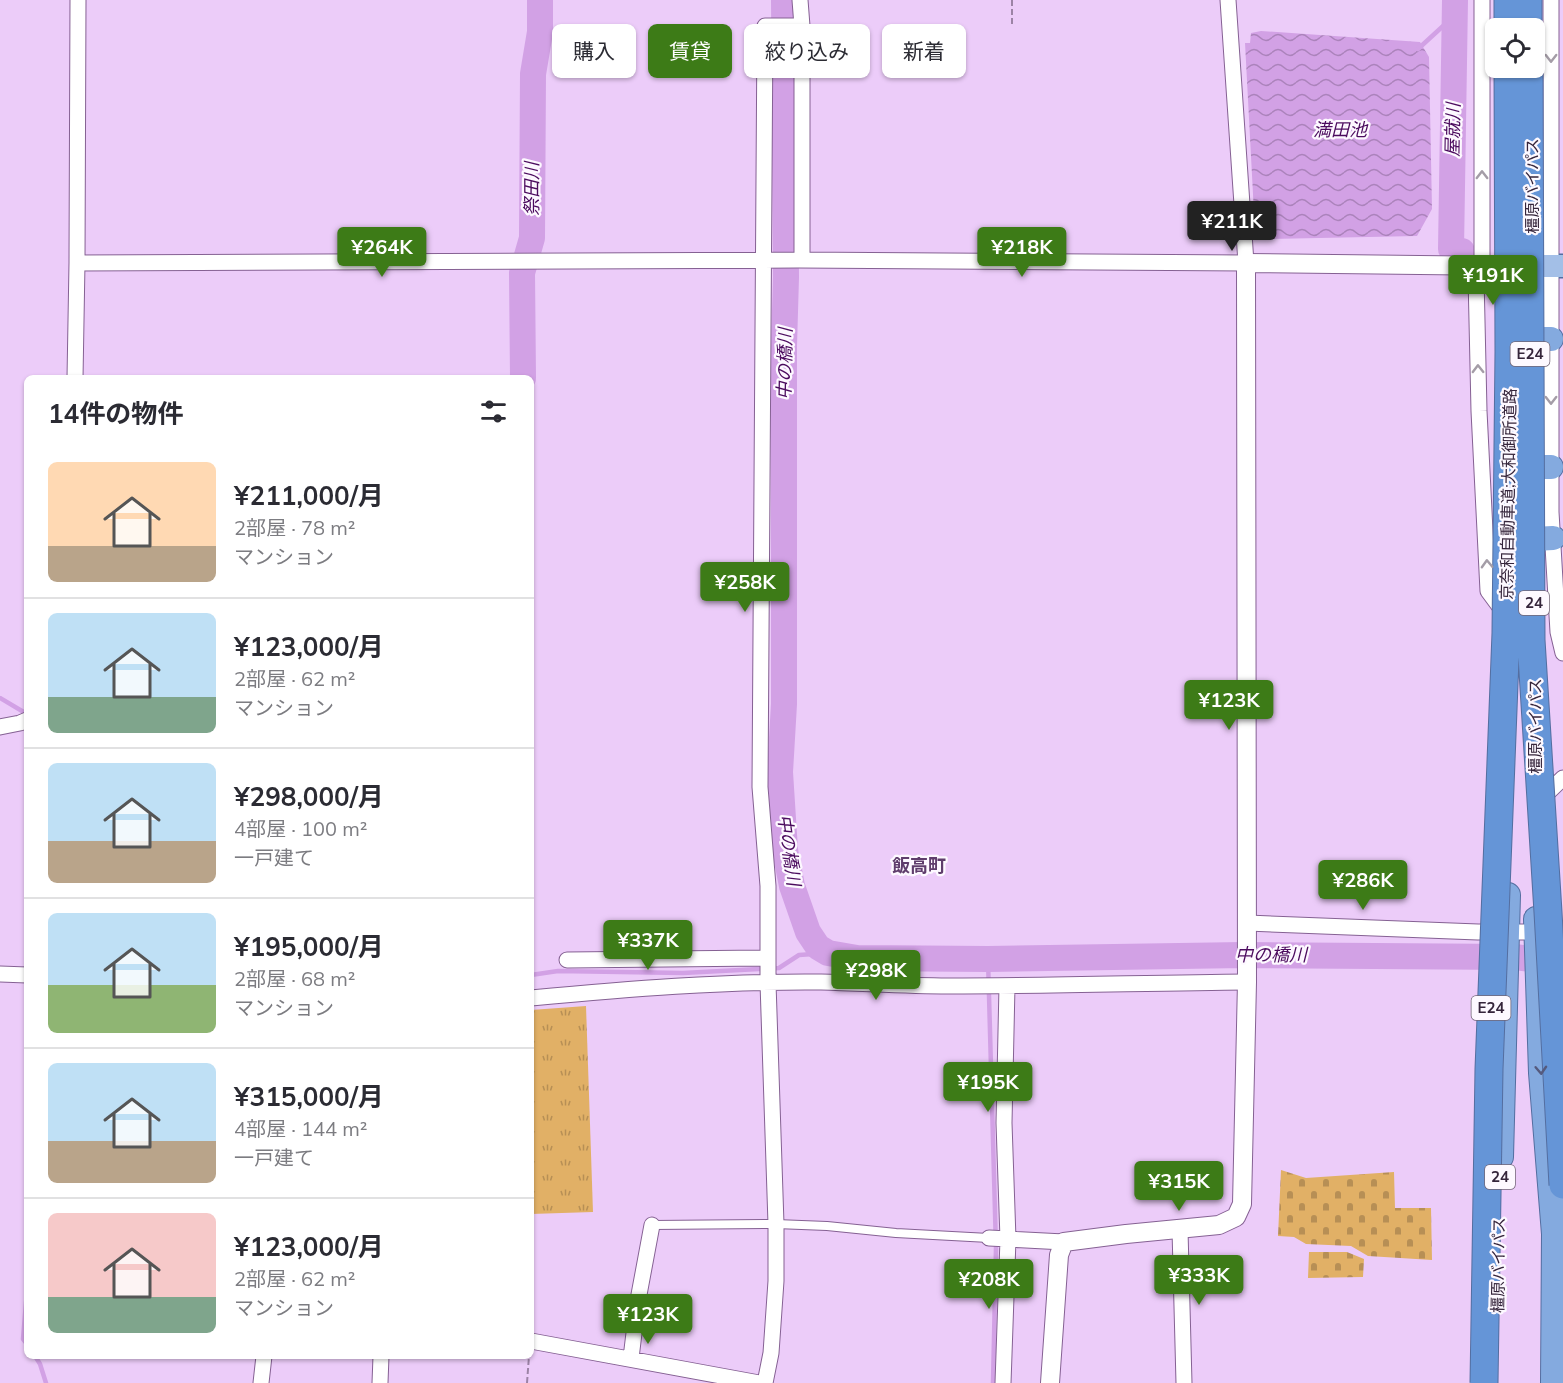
<!DOCTYPE html>
<html lang="ja">
<head>
<meta charset="utf-8">
<style>
	:root { --surface:#fff; --page:#f2f2f3; --text:#2b2b33; --muted:#7c7c81; --line:#e1e1e2; --accent:#3d7b17 }
	body { margin:0; font-family:Mulish,"Noto Sans JP",sans-serif; background:var(--page); color:var(--text); height:100vh; display:flex; flex-direction:column; font-size:22px; white-space:nowrap }
	* { box-sizing:border-box; margin:0 }
	p { font-size:20px; color:var(--muted) }
	.icon { flex:none; width:33px; height:33px; fill:none; stroke:currentColor; stroke-width:2; stroke-linecap:round; stroke-linejoin:round }
	.map { position:relative; flex:1; overflow:hidden }
	.sheet { position:absolute; left:24px; top:375px; width:510px; height:984px; display:flex; flex-direction:column; background:var(--surface); border-radius:9px; box-shadow:0 2px 4px #0004 }
	.sheet>* { flex:none }
	.banner { position:absolute; left:552px; top:24px; width:570px; height:54px; display:flex; gap:12px }
	.tools { position:absolute; left:1485px; top:18px; display:grid; gap:12px }
	.tools a { display:grid; place-items:center; width:60px; height:60px; border-radius:9px; background:var(--surface); box-shadow:0 2px 4px #0004; font-size:30px }
	.price { position:absolute; translate:-50% -51px; padding:0 14px; border-radius:6px; background:var(--accent); color:#fff; font-size:20px; line-height:39px; filter:drop-shadow(0 2px 3px #0008) }
	.price::after { content:''; position:absolute; left:50%; top:36px; width:18px; height:14px; margin-left:-9px; background:inherit; clip-path:polygon(0 0,100% 0,50% 100%) }
	.price.current { background:#222; color:#fff }
	ul { padding:0; list-style:none }
	li { display:flex; align-items:center; gap:18px; height:150px; padding:0 24px }
	li+li { border-top:2px solid var(--line) }
	li span { display:grid; place-items:center; flex:none; width:168px; height:120px; border-radius:9px; color:#555 }
	li>.icon { margin-inline-start:auto }
	span .icon { width:72px; height:72px; fill:#fffc; stroke-width:1 }
	li b { font-size:26px }
	h2 { display:flex; justify-content:space-between; align-items:center; height:72px; padding:0 24px; font-size:26px }
	.chip { padding:0 21px; border-radius:9px; background:var(--surface); box-shadow:0 2px 4px #0004; font-size:21px; line-height:54px }
	.chip.current { background:var(--accent); color:#fff }
	.map>svg:first-child { display:block }
	.cemetery { fill:url(#cemetery-stones) }
	.park { fill:url(#park-tufts) }
	.water { fill:url(#water-waves) }
	.lines { fill:none; stroke-linecap:round; stroke-linejoin:round }
	.stream { stroke:#d2a1e5; stroke-width:4.5 }
	.river { stroke:#d2a1e5; stroke-width:26 }
	.service-casing { stroke:#856193; stroke-width:10 }
	.minor-casing { stroke:#856193; stroke-width:17 }
	.tertiary-casing { stroke:#856193; stroke-width:20 }
	.primary-casing { stroke:#546ea0; stroke-width:25 }
	.trunk-casing { stroke:#546ea0; stroke-width:26 }
	.motorway-casing { stroke:#546ea0; stroke-width:29 }
	.path { stroke:#9c83a6; stroke-width:2; stroke-dasharray:6 3; stroke-linecap:butt }
	.service { stroke:#fff; stroke-width:8 }
	.minor { stroke:#fff; stroke-width:15 }
	.tertiary { stroke:#fff; stroke-width:18 }
	.primary { stroke:#a3bfe7; stroke-width:22 }
	.trunk { stroke:#84aadf; stroke-width:24 }
	.motorway { stroke:#6595d7; stroke-width:27 }
	.motorway-bridge-casing { stroke:#546ea0; stroke-width:29; stroke-linecap:butt }
	.motorway-bridge { stroke:#6595d7; stroke-width:27 }
	.oneway { stroke:#a49da7 }
	.oneway2 { stroke:#555a7d }
	.labels { text-anchor:middle; stroke-width:4.5; stroke-linejoin:round; paint-order:stroke }
	.shield { fill:#fdf9ff; stroke:#716576; stroke-width:1.5 }
	.shield-label { font-size:15px; font-weight:bold; fill:#35253b }
	.street-label { font-size:16px; fill:#35253b; stroke:#fdf9ff }
	.water-label { font-size:18px; font-style:italic; fill:#4b0b5e; stroke:#fdf9ff }
	.neighbourhood-label { font-size:18px; font-weight:bold; fill:#5f3d6c; stroke:#fdf9ff }
</style>
</head>
<body>
<div class="map">
<svg width="1563" height="1383" viewBox="0 0 1563 1383">
	<defs>
		<pattern id="cemetery-stones" width="16" height="16" patternUnits="userSpaceOnUse" patternTransform="scale(1.5)"><rect width="16" height="16" fill="#e1b066"/><path d="M2 7V4a2 2 0 0 1 4 0v3zM10 15v-3a2 2 0 0 1 4 0v3z" fill="#b78f55"/></pattern>
		<pattern id="park-tufts" width="24" height="20" patternUnits="userSpaceOnUse" patternTransform="scale(1.5)"><rect width="24" height="20" fill="#e1b066"/><path d="M3 7l-1-3M5 7V3M7 7l1-3M15 17l-1-3M17 17v-4M19 17l1-3" fill="none" stroke="#b78f55"/></pattern>
		<pattern id="water-waves" width="16" height="10" patternUnits="userSpaceOnUse" patternTransform="scale(1.5)"><rect width="16" height="10" fill="#d2a1e5"/><path d="M0 5q4-4 8 0t8 0" fill="none" stroke="#ab83bb"/></pattern>
	</defs>
	<rect width="100%" height="100%" fill="#ecccf9"/>
	<path class="cemetery" d="M 1281,1170 L 1306,1178 L 1394,1172 L 1395,1208 L 1431,1208 L 1432,1260 L 1368,1256 L 1351,1246 L 1306,1244 L 1294,1237 L 1278,1236 Z
		M 1309,1252 L 1347,1252 L 1364,1259 L 1363,1277 L 1308,1278 Z"/>
	<path class="park" d="M 586,1006 L 593,1212 L 531,1214 L 531,1010 Z"/>
	<path class="water" d="M 1261,31 L 1420,42 L 1429,57 L 1432,209 L 1417,236 L 1268,239 L 1255,232 L 1245,43 L 1250,43 L 1251,33 Z"/>
	<g class="lines">
		<path class="stream" d="M 1418,49 L 1454,16
			M 0,698 L 27,714
			M 988,959 L 996,1248 L 993,1383
			M 531,975 L 558,971 L 683,973 L 779,968 L 799,955 L 828,953
			M 27,1291 L 23,1339 L 27,1344
			M 35,1356 L 40,1364 L 46,1383"/>
		<path class="river" d="M 784,0 L 786,277 L 784,346 L 784,704 L 780,772 L 785,850 L 792,886 L 808,932 L 818,947 L 828,953 L 857,958 L 988,959 L 1244,955 L 1514,957 L 1560,962
			M 1455,0 L 1451,249 L 1462,251
			M 523,378 L 522,273 L 532,238 L 533,74 L 540,32 L 540,0"/>
		<defs>
			<path id="service" d="M 652,1225 L 776,1224 L 827,1226 L 896,1233 L 989,1238"/>
			<path id="minor" d="M 800,0 L 802,26 L 802,260
				M 1482,0 L 1482,257 L 1476,276 L 1479,411 L 1488,591 L 1505,614
				M 1551,0 L 1551,512 L 1558,632 L 1563,653
				M 77,263 L 78,0
				M 75,378 L 77,263 L 798,260 L 1246,263 L 1228,0
				M 0,727 L 20,723 L 27,720
				M 1539,801 L 1563,778
				M 1247,923 L 1478,932 L 1563,932
				M 567,960 L 768,958
				M 0,974 L 27,975
				M 531,998 C 627,989 724,981 821,982 C 863,983 905,986 948,986 C 1047,986 1147,983 1247,982
				M 1180,1230 L 1184,1383
				M 989,1238 L 1064,1242
				M 531,1341 L 759,1383
				M 631,1358 L 638,1300 L 652,1225
				M 261,1383 L 264,1356
				M 380,1383 L 381,1356
				M 765,1383 L 771,1353 L 776,1281 L 776,1224 L 768,983 L 768,886 L 760,787 L 765,26 L 802,26
				M 1003,1383 L 1008,1239 L 1004,1123 L 1007,986"/>
			<path id="tertiary" d="M 1050,1383 L 1059,1255 L 1064,1242 L 1126,1234 L 1219,1225 L 1236,1217 L 1242,1204 L 1247,982 L 1246,263 L 1505,266"/>
			<path id="primary" d="M 1513,266 L 1563,266"/>
			<path id="trunk" d="M 1533,339 L 1551,339
				M 1533,467 L 1551,467
				M 1534,539 L 1553,538
				M 1536,919 L 1541,1073 L 1554,1234 L 1553,1383
				M 1501,1157 L 1508,895"/>
			<path id="motorway" d="M 1528,0 L 1528,28
				M 1508,28 L 1508,0"/>
		</defs>
		<use href="#service" class="service-casing"/>
		<use href="#minor" class="minor-casing"/>
		<use href="#tertiary" class="tertiary-casing"/>
		<use href="#primary" class="primary-casing"/>
		<use href="#trunk" class="trunk-casing"/>
		<use href="#motorway" class="motorway-casing"/>
		<path class="path" d="M 1012,0 L 1012,24
			M 527,1383 L 529,1356"/>
		<use href="#service" class="service"/>
		<use href="#minor" class="minor"/>
		<use href="#tertiary" class="tertiary"/>
		<use href="#primary" class="primary"/>
		<use href="#trunk" class="trunk"/>
		<use href="#motorway" class="motorway"/>
		<defs>
			<path id="motorway-bridge" d="M 1529,68 L 1531,640 L 1548,912 L 1563,1185
				M 1484,1383 L 1489,1069 L 1506,633 L 1509,352 L 1508,68"/>
		</defs>
		<use href="#motorway-bridge" class="motorway-bridge-casing"/>
		<use href="#motorway-bridge" class="motorway-bridge"/>
	</g>
	<defs><path id="oneway-chevron" d="M-2-3.5L2.5 0L-2 3.5" fill="none" stroke-width="1.6" stroke-linecap="round" stroke-linejoin="round" transform="scale(1.5)"/></defs>
	<g class="oneway">
		<use href="#oneway-chevron" transform="translate(1551 58) rotate(90)"/>
		<use href="#oneway-chevron" transform="translate(1482 175) rotate(-90)"/>
		<use href="#oneway-chevron" transform="translate(1478 369) rotate(-91)"/>
		<use href="#oneway-chevron" transform="translate(1551 400) rotate(90)"/>
		<use href="#oneway-chevron" transform="translate(1487 564) rotate(-92)"/>
	</g>
	<use class="oneway2" href="#oneway-chevron" transform="translate(1541 1070) rotate(87)"/>
	<g class="labels">
		<g class="shield">
			<rect x="1510.5" y="342" width="39" height="24" rx="4.5"/>
			<rect x="1519" y="591" width="30" height="24" rx="4.5"/>
			<rect x="1471.5" y="996" width="39" height="24" rx="4.5"/>
			<rect x="1485" y="1165" width="30" height="24" rx="4.5"/>
		</g>
		<g class="shield-label">
			<text x="1530" y="359">E24</text>
			<text x="1534" y="608">24</text>
			<text x="1491" y="1013">E24</text>
			<text x="1500" y="1182">24</text>
		</g>
		<g class="street-label">
			<text transform="translate(1532 186) rotate(-90)" y="6">橿原バイパス</text>
			<text transform="translate(1508 494) rotate(-89)" y="6">京奈和自動車道;大和御所道路</text>
			<text transform="translate(1535 726) rotate(-90)" y="6">橿原バイパス</text>
			<text transform="translate(1498 1265) rotate(-89)" y="6">橿原バイパス</text>
		</g>
		<g class="water-label">
			<text x="1340" y="136">満田池</text>
			<text transform="translate(1453 130) rotate(-89)" y="6">屋就川</text>
			<text transform="translate(532 189) rotate(-90)" y="6">祭田川</text>
			<text transform="translate(785 364) rotate(-89)" y="6">中の橋川</text>
			<text transform="translate(789 850) rotate(82)" y="6">中の橋川</text>
			<text x="1271" y="961">中の橋川</text>
		</g>
		<g class="neighbourhood-label">
			<text x="919" y="872">飯高町</text>
		</g>
	</g>
</svg>
<div class="tools">
<a><svg class="icon" aria-label="locate" viewBox="0 0 24 24"><circle cx="12" cy="12" r="6"/><path d="M12 2v4M12 18v4M2 12h4M18 12h4"/></svg></a>
</div>
<b class="price current" style="left:1232px;top:252px">¥211K</b>
<b class="price" style="left:382px;top:278px">¥264K</b>
<b class="price" style="left:1022px;top:278px">¥218K</b>
<b class="price" style="left:1493px;top:306px">¥191K</b>
<b class="price" style="left:745px;top:613px">¥258K</b>
<b class="price" style="left:1229px;top:731px">¥123K</b>
<b class="price" style="left:1363px;top:911px">¥286K</b>
<b class="price" style="left:648px;top:971px">¥337K</b>
<b class="price" style="left:876px;top:1001px">¥298K</b>
<b class="price" style="left:988px;top:1113px">¥195K</b>
<b class="price" style="left:1179px;top:1212px">¥315K</b>
<b class="price" style="left:1199px;top:1306px">¥333K</b>
<b class="price" style="left:989px;top:1310px">¥208K</b>
<b class="price" style="left:648px;top:1345px">¥123K</b>
<div class="banner">
<a class="chip">購入</a>
<a class="chip current">賃貸</a>
<a class="chip">絞り込み</a>
<a class="chip">新着</a>
</div>
<section class="sheet">
<h2>14件の物件<svg class="icon" aria-label="filters" viewBox="0 0 24 24"><path d="M4 7h16M4 17h16"/><circle cx="9" cy="7" r="2"/><circle cx="15" cy="17" r="2"/></svg></h2>
<ul>
<li><span style="background:linear-gradient(#ffd9b3 70%,#b9a48a 0)"><svg class="icon" aria-label="home" viewBox="0 0 24 24"><path d="M3 11l9-7 9 7M6 9v11h12V9"/></svg></span><div><b>¥211,000/月</b><p>2部屋 · 78 m²</p><p>マンション</p></div></li>
<li><span style="background:linear-gradient(#bfe0f5 70%,#7fa58c 0)"><svg class="icon" aria-label="home" viewBox="0 0 24 24"><path d="M3 11l9-7 9 7M6 9v11h12V9"/></svg></span><div><b>¥123,000/月</b><p>2部屋 · 62 m²</p><p>マンション</p></div></li>
<li><span style="background:linear-gradient(#bfe0f5 65%,#b9a48a 0)"><svg class="icon" aria-label="home" viewBox="0 0 24 24"><path d="M3 11l9-7 9 7M6 9v11h12V9"/></svg></span><div><b>¥298,000/月</b><p>4部屋 · 100 m²</p><p>一戸建て</p></div></li>
<li><span style="background:linear-gradient(#bfe0f5 60%,#8fb573 0)"><svg class="icon" aria-label="home" viewBox="0 0 24 24"><path d="M3 11l9-7 9 7M6 9v11h12V9"/></svg></span><div><b>¥195,000/月</b><p>2部屋 · 68 m²</p><p>マンション</p></div></li>
<li><span style="background:linear-gradient(#bfe0f5 65%,#b9a48a 0)"><svg class="icon" aria-label="home" viewBox="0 0 24 24"><path d="M3 11l9-7 9 7M6 9v11h12V9"/></svg></span><div><b>¥315,000/月</b><p>4部屋 · 144 m²</p><p>一戸建て</p></div></li>
<li><span style="background:linear-gradient(#f6c9c9 70%,#7fa58c 0)"><svg class="icon" aria-label="home" viewBox="0 0 24 24"><path d="M3 11l9-7 9 7M6 9v11h12V9"/></svg></span><div><b>¥123,000/月</b><p>2部屋 · 62 m²</p><p>マンション</p></div></li>
</ul>
</section>
</div>
</body>
</html>
